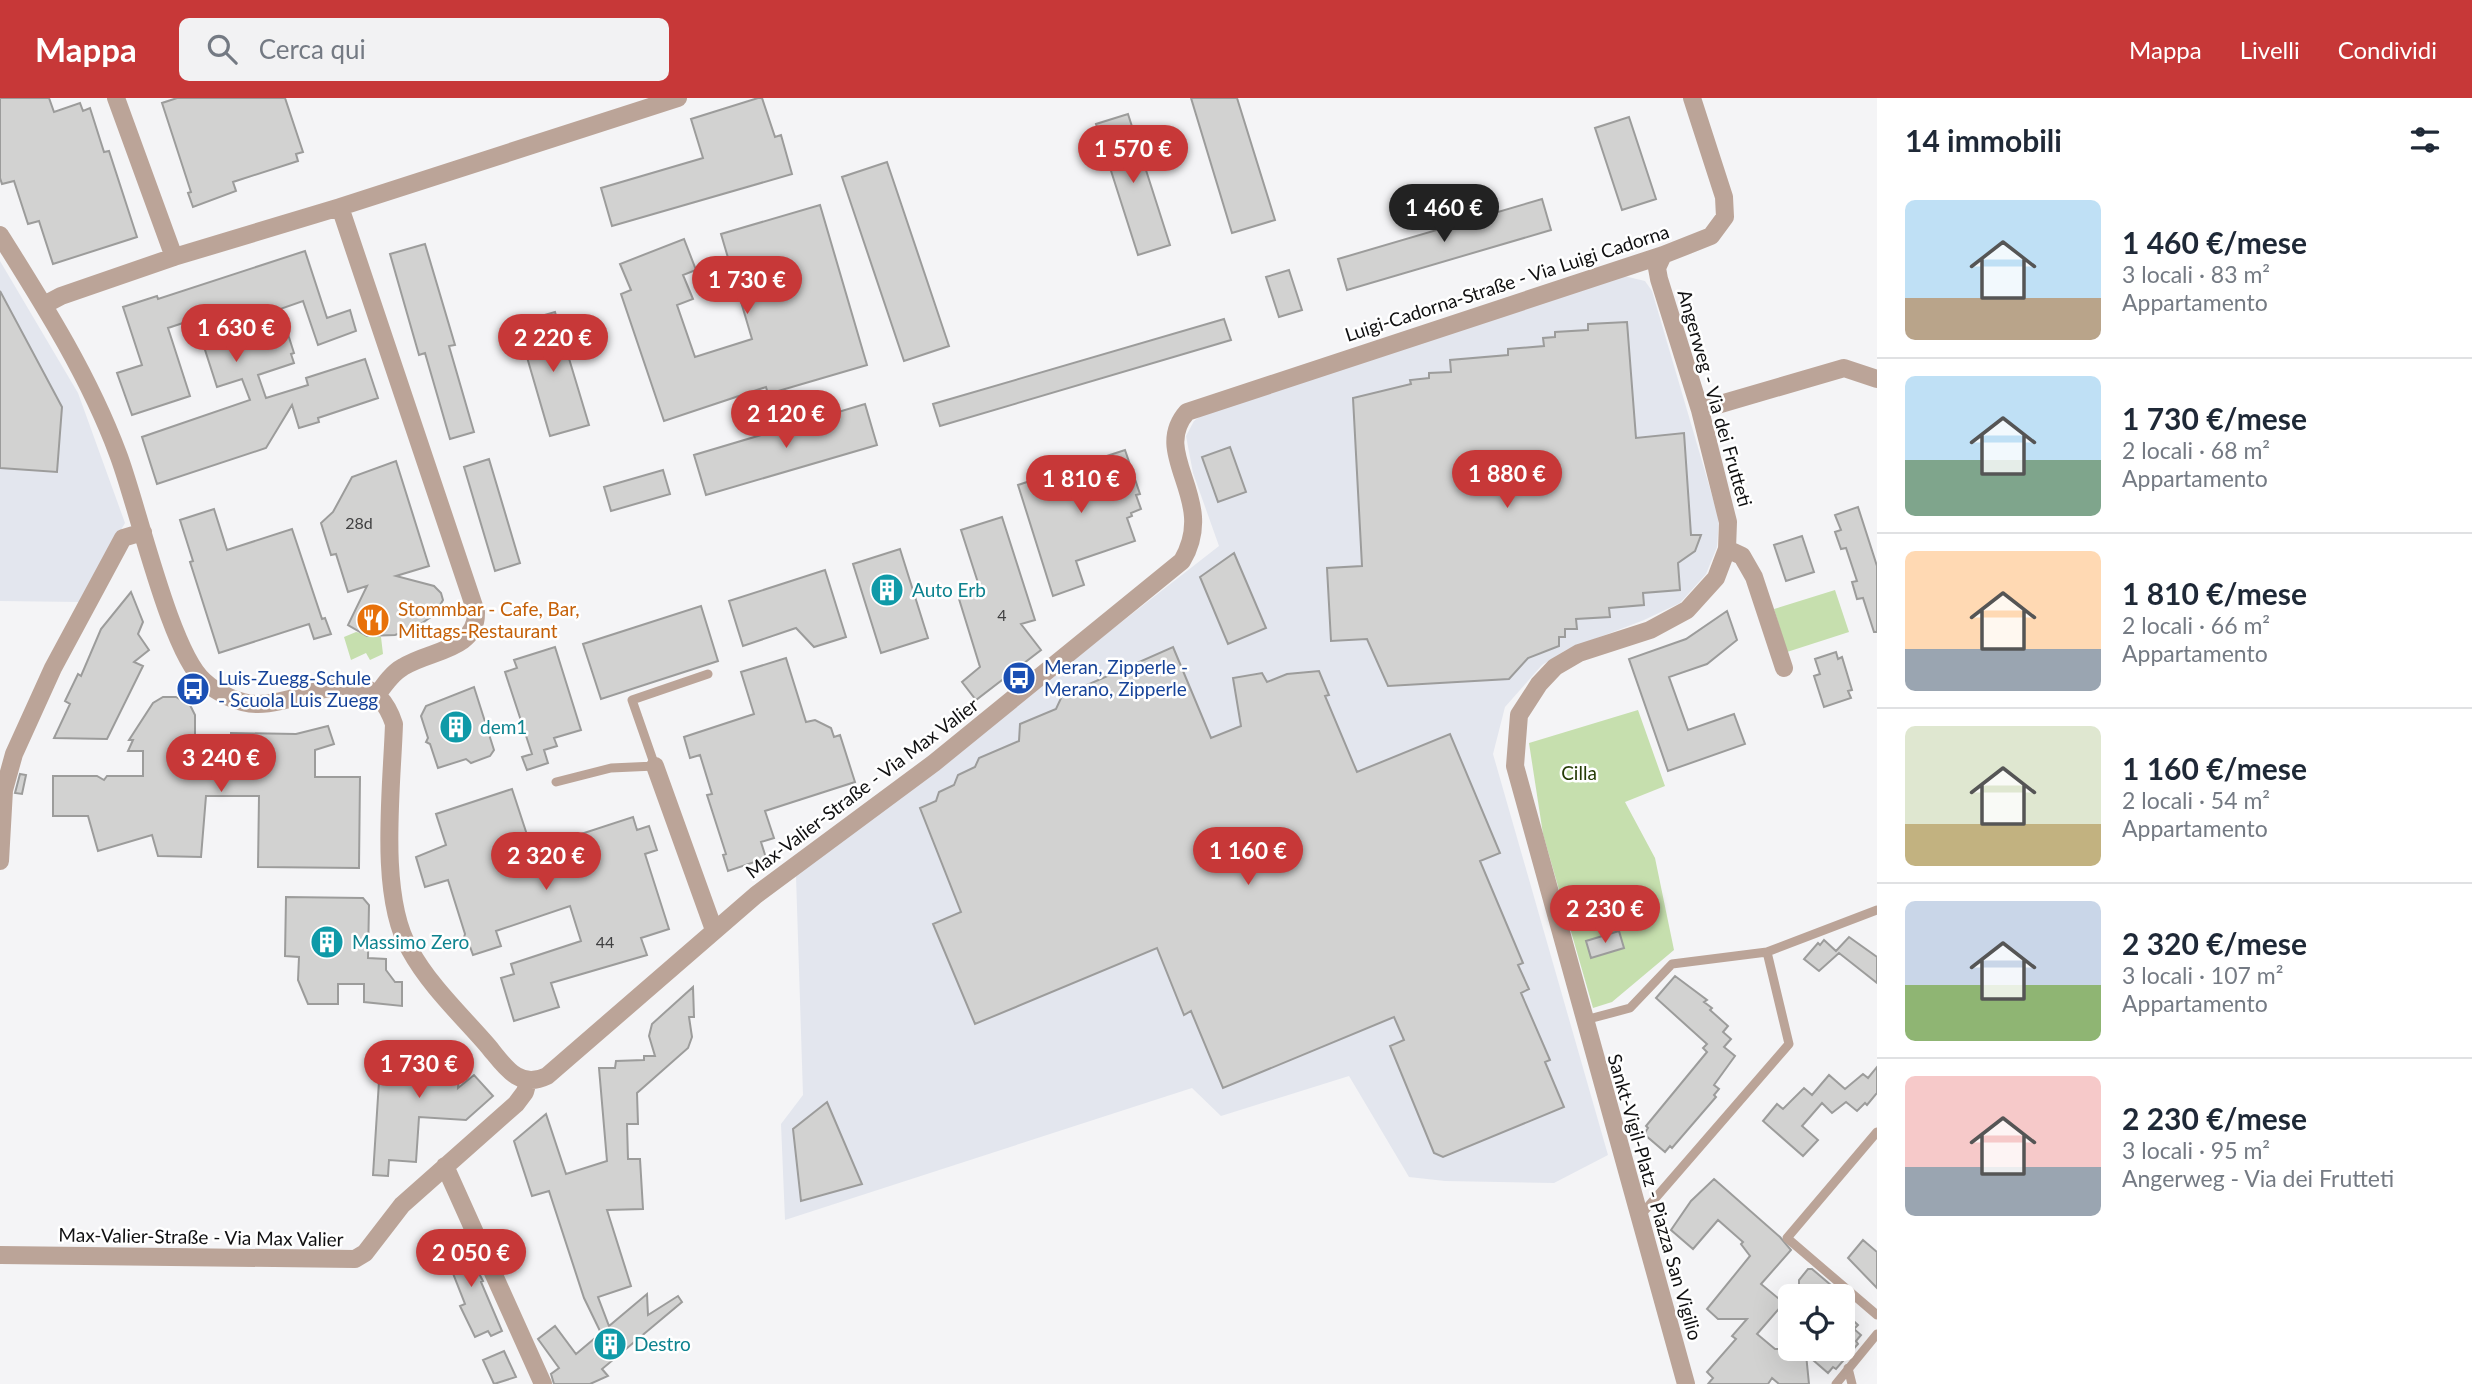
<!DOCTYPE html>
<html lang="it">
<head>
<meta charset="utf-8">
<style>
	:root { --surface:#fff; --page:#f2f2f3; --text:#1f2937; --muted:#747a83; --line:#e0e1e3; --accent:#c73838 }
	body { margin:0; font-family:Lato,sans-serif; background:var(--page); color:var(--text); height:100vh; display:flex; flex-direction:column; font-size:26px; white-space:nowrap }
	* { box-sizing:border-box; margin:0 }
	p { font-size:23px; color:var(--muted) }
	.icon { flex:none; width:38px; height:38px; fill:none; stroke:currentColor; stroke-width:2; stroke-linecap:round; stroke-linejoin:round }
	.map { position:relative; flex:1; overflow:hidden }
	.details { display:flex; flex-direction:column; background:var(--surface); width:595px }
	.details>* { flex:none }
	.fabs { position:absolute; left:1778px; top:1186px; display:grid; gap:14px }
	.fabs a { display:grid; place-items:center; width:77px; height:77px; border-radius:10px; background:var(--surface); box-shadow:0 7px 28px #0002; font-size:35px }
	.price { position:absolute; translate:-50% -60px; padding:0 16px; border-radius:24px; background:var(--accent); color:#fff; font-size:23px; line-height:46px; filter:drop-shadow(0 2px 4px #0008) }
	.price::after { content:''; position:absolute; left:50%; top:42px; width:21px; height:16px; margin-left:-10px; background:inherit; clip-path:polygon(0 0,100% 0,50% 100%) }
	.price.active { background:#222; color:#fff }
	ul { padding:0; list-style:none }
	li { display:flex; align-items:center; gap:21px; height:175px; padding:0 28px }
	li+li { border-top:2px solid var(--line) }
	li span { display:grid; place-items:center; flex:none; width:196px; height:140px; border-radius:10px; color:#555 }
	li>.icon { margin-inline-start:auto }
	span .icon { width:84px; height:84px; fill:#fffc; stroke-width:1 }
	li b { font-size:30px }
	h2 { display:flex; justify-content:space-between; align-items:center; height:84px; padding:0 28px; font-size:30px }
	header { display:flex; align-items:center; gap:42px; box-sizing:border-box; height:98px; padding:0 35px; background:var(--accent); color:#fff }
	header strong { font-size:33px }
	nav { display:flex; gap:38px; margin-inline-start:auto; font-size:24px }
	.search { width:490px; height:63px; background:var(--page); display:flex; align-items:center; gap:18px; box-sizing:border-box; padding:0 24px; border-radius:10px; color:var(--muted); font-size:26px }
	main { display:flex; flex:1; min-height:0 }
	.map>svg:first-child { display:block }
	.built { fill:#e3e6ee }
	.green { fill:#c6dfae }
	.building { fill:#d2d2d1; stroke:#9c9c9b; stroke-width:2 }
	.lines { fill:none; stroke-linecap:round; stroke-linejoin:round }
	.lane { stroke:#bba498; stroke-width:9 }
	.street { stroke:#bba498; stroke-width:18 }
	.labels { text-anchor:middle; stroke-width:5; stroke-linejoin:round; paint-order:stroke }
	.number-label { font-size:16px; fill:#404041 }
	.street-label { font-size:19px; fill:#101011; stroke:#fff }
	.culture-label { font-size:19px; fill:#0d838f; stroke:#fff; text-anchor:start }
	.food-label { font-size:19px; fill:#c56008; stroke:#fff; text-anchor:start }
	.transit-label { font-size:19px; fill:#164399; stroke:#fff; text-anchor:start }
	.park-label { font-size:19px; fill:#253c05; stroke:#fff }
</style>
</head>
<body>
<header>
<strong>Mappa</strong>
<div class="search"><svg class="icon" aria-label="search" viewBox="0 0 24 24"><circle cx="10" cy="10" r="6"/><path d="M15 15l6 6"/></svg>Cerca qui</div>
<nav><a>Mappa</a><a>Livelli</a><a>Condividi</a></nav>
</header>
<main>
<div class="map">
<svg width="1877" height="1286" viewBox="0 0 1877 1286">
	<rect width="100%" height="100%" fill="#f4f4f6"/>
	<path class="built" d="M 0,163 L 78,295 L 125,425 L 79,504 L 0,503 Z
		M 1624,178 L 1645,183 L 1652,193 L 1719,421 L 1717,449 L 1706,476 L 1680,505 L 1644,522 L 1566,552 L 1542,567 L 1505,609 L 1493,656 L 1608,1057 L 1554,1085 L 1445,1083 L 1409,1079 L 1349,978 L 1221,1018 L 1192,990 L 785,1122 L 781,1026 L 803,997 L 796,778 L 1219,448 L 1193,375 L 1186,338 L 1194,323 L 1207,313 Z"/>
	<path class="green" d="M 1835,492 L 1849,534 L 1787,554 L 1774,511 Z
		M 356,534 L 381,539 L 383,556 L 370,562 L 366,555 L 351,562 L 344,539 Z
		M 1638,612 L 1665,688 L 1625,704 L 1655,760 L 1674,852 L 1612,904 L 1593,910 L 1543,736 L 1529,645 Z"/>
	<path class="building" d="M 0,0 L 49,0 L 54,14 L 80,5 L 83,13 L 90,10 L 104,54 L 109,53 L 137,139 L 53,166 L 39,123 L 28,126 L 14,83 L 2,86 L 0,80 Z
		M 177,0 L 285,0 L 303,54 L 296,56 L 298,63 L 233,84 L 236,93 L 193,109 L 188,95 L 191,94 L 162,5 Z
		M 758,0 L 762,0 L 775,39 L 781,37 L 792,76 L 612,128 L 601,90 L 703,60 L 691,21 Z
		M 1191,0 L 1237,0 L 1275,122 L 1232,135 Z
		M 1128,16 L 1170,147 L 1138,157 L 1096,26 Z
		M 1629,19 L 1656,101 L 1622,112 L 1595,30 Z
		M 887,64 L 949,248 L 904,263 L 842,79 Z
		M 1542,101 L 1551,132 L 1347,192 L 1338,161 Z
		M 820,107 L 867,267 L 768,296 L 766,289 L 664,323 L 621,196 L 631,192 L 620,166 L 684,141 L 696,172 L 683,177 L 693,201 L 677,207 L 695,259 L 752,241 L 721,136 Z
		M 425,146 L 455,247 L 449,248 L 474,334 L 450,341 L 425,255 L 419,257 L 390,156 Z
		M 305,153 L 327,220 L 350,212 L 356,233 L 318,247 L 303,203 L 280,211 L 294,255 L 291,256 L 294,265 L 258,277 L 266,300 L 308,287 L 306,280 L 365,261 L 378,300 L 318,320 L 319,324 L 299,330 L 292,307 L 266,350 L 157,386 L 142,339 L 250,302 L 242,281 L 217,289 L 195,221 L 168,230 L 190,298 L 132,317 L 117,275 L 142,267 L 123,209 L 157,198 L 158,201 Z
		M 1289,172 L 1302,212 L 1279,219 L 1266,179 Z
		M 0,193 L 62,309 L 57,374 L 0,370 Z
		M 555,214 L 589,327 L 550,338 L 517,225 Z
		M 1224,221 L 1231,242 L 940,328 L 933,306 Z
		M 1627,224 L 1636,340 L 1684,335 L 1691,437 L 1701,437 L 1695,453 L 1678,465 L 1680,492 L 1643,495 L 1644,507 L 1609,510 L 1610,519 L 1576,521 L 1577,531 L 1565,531 L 1565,539 L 1559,539 L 1559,548 L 1528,560 L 1509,581 L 1388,588 L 1367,541 L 1331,543 L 1327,470 L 1362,468 L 1353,300 L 1411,286 L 1410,282 L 1429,280 L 1429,275 L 1451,274 L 1450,262 L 1508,257 L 1508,251 L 1544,248 L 1543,240 L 1555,239 L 1555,234 L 1588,232 L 1588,226 Z
		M 865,306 L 877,347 L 706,397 L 694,357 Z
		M 1230,349 L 1246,394 L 1218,404 L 1202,359 Z
		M 1125,352 L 1140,396 L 1136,397 L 1141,411 L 1131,415 L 1132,418 L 1127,420 L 1135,443 L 1076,463 L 1084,487 L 1053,498 L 1018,387 Z
		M 489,361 L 520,465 L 495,473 L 464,369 Z
		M 396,363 L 429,468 L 396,478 L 434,488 L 441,495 L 443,502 L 435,516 L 415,530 L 395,537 L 367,538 L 348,527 L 367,488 L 348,494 L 336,456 L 331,457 L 321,425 L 333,414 L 352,379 Z
		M 663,372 L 670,396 L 611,413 L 604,389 Z
		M 1858,409 L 1877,468 L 1877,534 L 1874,534 L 1863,500 L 1857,501 L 1852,484 L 1857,483 L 1846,450 L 1841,451 L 1835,434 L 1841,432 L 1835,417 Z
		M 214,411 L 227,452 L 292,431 L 322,521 L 325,520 L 331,536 L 314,541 L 309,526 L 219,555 L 190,464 L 193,463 L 180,422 Z
		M 1002,419 L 1035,522 L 1021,526 L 1041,552 L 976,602 L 962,584 L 980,569 L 959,501 L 981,494 L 961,432 Z
		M 1802,438 L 1814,474 L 1786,483 L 1774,447 Z
		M 900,451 L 928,540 L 881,555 L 853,466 Z
		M 1234,455 L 1266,530 L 1228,546 L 1200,479 Z
		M 825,472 L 846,539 L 814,549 L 796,530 L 743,548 L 729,503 Z
		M 131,494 L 143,524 L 138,536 L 149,552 L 134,564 L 143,568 L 107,641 L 54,640 L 70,606 L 65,603 L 78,576 L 81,578 L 101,531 Z
		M 701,508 L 718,563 L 601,601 L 583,546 Z
		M 1727,513 L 1737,542 L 1707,566 L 1669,579 L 1688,632 L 1734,616 L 1745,646 L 1668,673 L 1629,561 L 1686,541 Z
		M 555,549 L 581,632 L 554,640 L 557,648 L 544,652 L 548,665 L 527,672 L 522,659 L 532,656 L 505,574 L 517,570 L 514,562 Z
		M 1173,549 L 1211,640 L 1241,628 L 1233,580 L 1262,575 L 1267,584 L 1287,576 L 1319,573 L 1329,597 L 1325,598 L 1357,674 L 1450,636 L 1500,755 L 1480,763 L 1523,865 L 1518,867 L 1529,891 L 1521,895 L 1550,962 L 1545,964 L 1564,1009 L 1443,1059 L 1434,1055 L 1390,948 L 1404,942 L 1394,919 L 1223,990 L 1191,913 L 1184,917 L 1157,850 L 975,926 L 933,826 L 961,814 L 920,710 L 936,703 L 939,694 L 954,687 L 958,677 L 975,669 L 979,660 L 1019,643 L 1020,626 L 1056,611 L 1062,598 Z
		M 1836,554 L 1838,561 L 1842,559 L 1852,592 L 1848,593 L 1851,600 L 1824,609 L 1814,578 L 1820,576 L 1815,561 Z
		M 786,560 L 806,624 L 815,622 L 831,630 L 834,639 L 840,637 L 855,684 L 765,713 L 774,740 L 761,744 L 766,760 L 728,773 L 723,757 L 726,756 L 707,697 L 712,696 L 700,657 L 690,660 L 684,639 L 754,616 L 741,574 Z
		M 474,589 L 494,652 L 490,658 L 471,665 L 466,661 L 438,670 L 430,646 L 426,644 L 428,640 L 421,618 L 426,608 Z
		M 176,599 L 190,607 L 195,617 L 195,654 L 231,654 L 231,635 L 296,636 L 328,628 L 334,646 L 315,652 L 315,679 L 360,679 L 359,770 L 258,769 L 259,698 L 206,698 L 201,759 L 158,758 L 152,737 L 98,753 L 88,718 L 53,718 L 53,678 L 97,678 L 104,682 L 107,678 L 143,678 L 143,653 L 128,653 L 133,642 L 129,642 L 153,605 L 163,599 Z
		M 20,676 L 26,677 L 22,696 L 15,695 Z
		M 512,691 L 532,752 L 633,719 L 637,732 L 649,728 L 657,752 L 645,756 L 669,831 L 641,840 L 647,857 L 551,885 L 559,909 L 514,923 L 501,880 L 514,876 L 511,866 L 581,843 L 570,808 L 496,833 L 501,848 L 473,857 L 469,846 L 461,849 L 465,836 L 448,782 L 425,789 L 416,759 L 446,747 L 436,716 Z
		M 286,799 L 363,800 L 369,807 L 368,860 L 386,861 L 386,872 L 395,884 L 402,884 L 402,908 L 364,904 L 364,886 L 338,886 L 338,906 L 308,906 L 298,882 L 299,859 L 285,858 Z
		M 1619,833 L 1624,850 L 1591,860 L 1586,843 Z
		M 1849,839 L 1877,859 L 1877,885 L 1839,855 L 1819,873 L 1804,861 L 1818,845 L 1820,847 L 1824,842 L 1836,853 Z
		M 1675,878 L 1707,902 L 1704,904 L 1712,910 L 1710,912 L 1728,928 L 1723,934 L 1731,941 L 1724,949 L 1735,958 L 1714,987 L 1719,991 L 1714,997 L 1716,999 L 1672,1050 L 1670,1048 L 1665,1054 L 1644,1036 L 1648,1030 L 1646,1028 L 1707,954 L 1703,950 L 1707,946 L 1656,900 Z
		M 693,889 L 694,919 L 689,919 L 692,939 L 688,950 L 637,995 L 638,1026 L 627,1026 L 628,1061 L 640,1061 L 643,1111 L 607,1112 L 631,1188 L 598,1199 L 609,1228 L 647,1196 L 648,1217 L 678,1198 L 682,1204 L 602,1271 L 608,1278 L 590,1286 L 554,1286 L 551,1276 L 559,1270 L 538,1241 L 555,1228 L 576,1256 L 601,1235 L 584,1200 L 549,1093 L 532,1098 L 514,1043 L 546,1016 L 566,1076 L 607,1063 L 599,970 L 615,970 L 616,963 L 644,962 L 644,958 L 655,958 L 649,938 L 652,926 Z
		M 423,949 L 455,951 L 454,960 L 460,961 L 458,990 L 474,977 L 493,998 L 466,1022 L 419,1019 L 416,1064 L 389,1062 L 388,1078 L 373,1077 L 381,952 L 423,954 Z
		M 1877,969 L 1877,995 L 1867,1007 L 1865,1005 L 1857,1013 L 1846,1004 L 1832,1015 L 1822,1005 L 1802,1028 L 1818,1042 L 1803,1058 L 1763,1023 L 1777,1006 L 1783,1011 L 1804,990 L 1812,997 L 1829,977 L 1845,991 L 1863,976 L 1868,980 Z
		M 827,1004 L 862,1086 L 801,1103 L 793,1031 Z
		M 1714,1081 L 1780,1139 L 1791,1152 L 1761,1186 L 1784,1205 L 1757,1236 L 1775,1251 L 1843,1251 L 1843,1213 L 1858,1227 L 1854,1231 L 1861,1237 L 1856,1243 L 1858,1246 L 1836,1271 L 1833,1269 L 1828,1275 L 1806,1256 L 1809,1286 L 1779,1286 L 1772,1280 L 1768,1286 L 1708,1286 L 1713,1280 L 1707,1274 L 1736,1241 L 1732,1238 L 1747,1221 L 1718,1221 L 1707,1211 L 1750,1158 L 1741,1146 L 1743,1144 L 1718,1122 L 1693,1151 L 1671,1132 L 1691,1103 Z
		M 459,1137 L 483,1183 L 481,1184 L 502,1233 L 491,1238 L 488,1233 L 475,1239 L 460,1208 L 465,1206 L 441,1145 Z
		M 1863,1142 L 1877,1154 L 1877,1190 L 1848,1160 Z
		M 1808,1171 L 1812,1171 L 1845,1199 L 1814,1199 L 1799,1187 L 1799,1182 Z
		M 504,1253 L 516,1279 L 494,1286 L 483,1262 Z"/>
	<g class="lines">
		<path class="lane" d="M 556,684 L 611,670 L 655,668 L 632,602 L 708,576
			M 1585,922 L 1630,910 L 1672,866 L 1767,854 L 1877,812
			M 1877,1034 L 1787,1140 L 1877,1217
			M 1639,1119 L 1789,946 L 1767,854
			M 1848,1270 L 1852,1286
			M 1836,1286 L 1877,1236"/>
		<path class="street" d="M 116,0 L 174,159
			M 340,109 L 678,0
			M 0,137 C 44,207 89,278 118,356 C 137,405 170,554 204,583 C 217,595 239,606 257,606 C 305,607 370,553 394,626 C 392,689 378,798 410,852 C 429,887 462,918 488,948 C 504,967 518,992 547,978 L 756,797 L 934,665 L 1182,463 C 1219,401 1149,357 1187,314 L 1663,157 L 1711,138 L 1725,119 L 1724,99 L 1692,0
			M 1663,157 L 1657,170 L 1659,181 L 1700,312 L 1728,424 L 1727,451 L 1716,480 L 1687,512 L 1650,532 L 1579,555 L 1555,569 L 1539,586 L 1519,617 L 1515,668 L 1686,1286
			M 44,207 L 61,198 L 174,159 L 340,109 L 476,514 C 477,553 429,552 403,569 C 392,575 384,587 377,597
			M 1700,312 L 1844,270 L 1877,281
			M 1727,451 L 1742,458 L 1754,479 L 1784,570
			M 655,668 L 714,832
			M 0,763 L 4,692 L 14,656 L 53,570 L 123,440 L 143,434
			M 445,1068 L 543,1286
			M 0,1157 L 355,1161 L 365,1155 L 402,1107 L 516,1006 L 525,994 L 528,983"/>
	</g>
	<defs>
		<symbol id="building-disc" viewBox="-11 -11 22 22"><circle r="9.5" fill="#0f9aa8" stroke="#fff"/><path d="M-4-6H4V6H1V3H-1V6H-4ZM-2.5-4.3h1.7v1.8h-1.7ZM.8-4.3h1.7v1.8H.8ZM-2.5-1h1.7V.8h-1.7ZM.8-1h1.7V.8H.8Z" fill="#fff"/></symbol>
		<symbol id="restaurant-disc" viewBox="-11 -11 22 22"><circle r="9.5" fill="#e8710a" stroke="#fff"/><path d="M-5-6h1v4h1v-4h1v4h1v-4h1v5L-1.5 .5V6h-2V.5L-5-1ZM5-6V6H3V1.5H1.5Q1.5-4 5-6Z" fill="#fff"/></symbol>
		<symbol id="bus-disc" viewBox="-11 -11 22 22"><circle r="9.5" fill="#1a4fb4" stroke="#fff"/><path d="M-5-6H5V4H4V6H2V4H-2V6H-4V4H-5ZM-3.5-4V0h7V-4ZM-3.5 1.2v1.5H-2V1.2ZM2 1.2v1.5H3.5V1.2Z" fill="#fff"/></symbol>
	</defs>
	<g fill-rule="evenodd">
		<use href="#building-disc" x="868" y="473" width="38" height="38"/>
		<use href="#restaurant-disc" x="354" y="503" width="38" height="38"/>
		<use href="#bus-disc" x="1000" y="561" width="38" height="38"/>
		<use href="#bus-disc" x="174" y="572" width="38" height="38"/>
		<use href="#building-disc" x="437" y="610" width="38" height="38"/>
		<use href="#building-disc" x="308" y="825" width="38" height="38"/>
		<use href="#building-disc" x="591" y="1227" width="38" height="38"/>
	</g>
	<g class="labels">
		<g class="number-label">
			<text x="359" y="431">28d</text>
			<text x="1002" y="523">4</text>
			<text x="605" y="850">44</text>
		</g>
		<g class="street-label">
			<text transform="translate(1507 185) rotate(-18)" y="7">Luigi-Cadorna-Straße - Via Luigi Cadorna</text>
			<text transform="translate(1715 300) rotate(74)" y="7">Angerweg - Via dei Frutteti</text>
			<text transform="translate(862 690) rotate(-37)" y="7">Max-Valier-Straße - Via Max Valier</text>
			<text transform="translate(1655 1099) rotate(74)" y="7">Sankt-Vigil-Platz - Piazza San Vigilio</text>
			<text transform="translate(201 1139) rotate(1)" y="7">Max-Valier-Straße - Via Max Valier</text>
		</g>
		<g class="culture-label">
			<text x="912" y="499">Auto Erb</text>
			<text x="480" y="636">dem1</text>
			<text x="352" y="851">Massimo Zero</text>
			<text x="634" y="1253">Destro</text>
		</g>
		<g class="food-label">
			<text x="398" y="518">Stommbar - Cafe, Bar,<tspan x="398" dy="22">Mittags-Restaurant</tspan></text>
		</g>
		<g class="transit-label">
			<text x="1044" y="576">Meran, Zipperle -<tspan x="1044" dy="22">Merano, Zipperle</tspan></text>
			<text x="218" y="587">Luis-Zuegg-Schule<tspan x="218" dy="22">- Scuola Luis Zuegg</tspan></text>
		</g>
		<g class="park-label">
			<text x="1579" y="682">Cilla</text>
		</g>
	</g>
</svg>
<div class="fabs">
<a><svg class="icon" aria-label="locate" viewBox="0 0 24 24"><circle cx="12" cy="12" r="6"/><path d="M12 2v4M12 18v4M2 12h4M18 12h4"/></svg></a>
</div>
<b class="price" style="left:1133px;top:87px">1 570 €</b>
<b class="price active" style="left:1444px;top:146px">1 460 €</b>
<b class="price" style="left:747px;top:218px">1 730 €</b>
<b class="price" style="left:236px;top:266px">1 630 €</b>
<b class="price" style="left:553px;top:276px">2 220 €</b>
<b class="price" style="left:786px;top:352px">2 120 €</b>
<b class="price" style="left:1507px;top:412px">1 880 €</b>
<b class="price" style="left:1081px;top:417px">1 810 €</b>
<b class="price" style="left:221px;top:696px">3 240 €</b>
<b class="price" style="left:1248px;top:789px">1 160 €</b>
<b class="price" style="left:546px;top:794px">2 320 €</b>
<b class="price" style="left:1605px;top:847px">2 230 €</b>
<b class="price" style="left:419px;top:1002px">1 730 €</b>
<b class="price" style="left:471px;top:1191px">2 050 €</b>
</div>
<section class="details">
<h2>14 immobili<svg class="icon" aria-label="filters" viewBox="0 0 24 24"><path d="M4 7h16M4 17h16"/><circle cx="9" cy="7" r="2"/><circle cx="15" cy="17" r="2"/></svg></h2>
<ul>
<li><span style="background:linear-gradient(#bfe0f5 70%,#b9a48a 0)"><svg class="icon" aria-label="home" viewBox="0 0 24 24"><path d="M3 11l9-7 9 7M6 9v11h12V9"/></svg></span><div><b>1 460 €/mese</b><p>3 locali · 83 m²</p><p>Appartamento</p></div></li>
<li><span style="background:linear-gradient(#bfe0f5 60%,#7fa58c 0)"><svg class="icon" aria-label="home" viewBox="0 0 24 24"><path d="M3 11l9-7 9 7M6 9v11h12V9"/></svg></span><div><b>1 730 €/mese</b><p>2 locali · 68 m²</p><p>Appartamento</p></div></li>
<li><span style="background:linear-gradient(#ffd9b3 70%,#9aa5b1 0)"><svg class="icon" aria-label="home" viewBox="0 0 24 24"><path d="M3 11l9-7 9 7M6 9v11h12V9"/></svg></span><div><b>1 810 €/mese</b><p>2 locali · 66 m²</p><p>Appartamento</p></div></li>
<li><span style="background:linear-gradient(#dfe7d0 70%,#c2b280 0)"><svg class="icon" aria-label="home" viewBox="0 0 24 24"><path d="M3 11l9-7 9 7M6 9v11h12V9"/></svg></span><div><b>1 160 €/mese</b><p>2 locali · 54 m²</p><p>Appartamento</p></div></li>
<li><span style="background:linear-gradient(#c9d6e8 60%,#8fb573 0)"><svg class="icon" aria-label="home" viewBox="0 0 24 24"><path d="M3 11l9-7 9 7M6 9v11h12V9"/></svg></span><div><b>2 320 €/mese</b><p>3 locali · 107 m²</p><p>Appartamento</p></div></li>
<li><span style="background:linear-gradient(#f6c9c9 65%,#9aa5b1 0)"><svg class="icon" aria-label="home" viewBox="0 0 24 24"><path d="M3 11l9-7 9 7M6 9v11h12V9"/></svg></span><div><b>2 230 €/mese</b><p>3 locali · 95 m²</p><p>Angerweg - Via dei Frutteti</p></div></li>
</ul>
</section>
</main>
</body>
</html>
